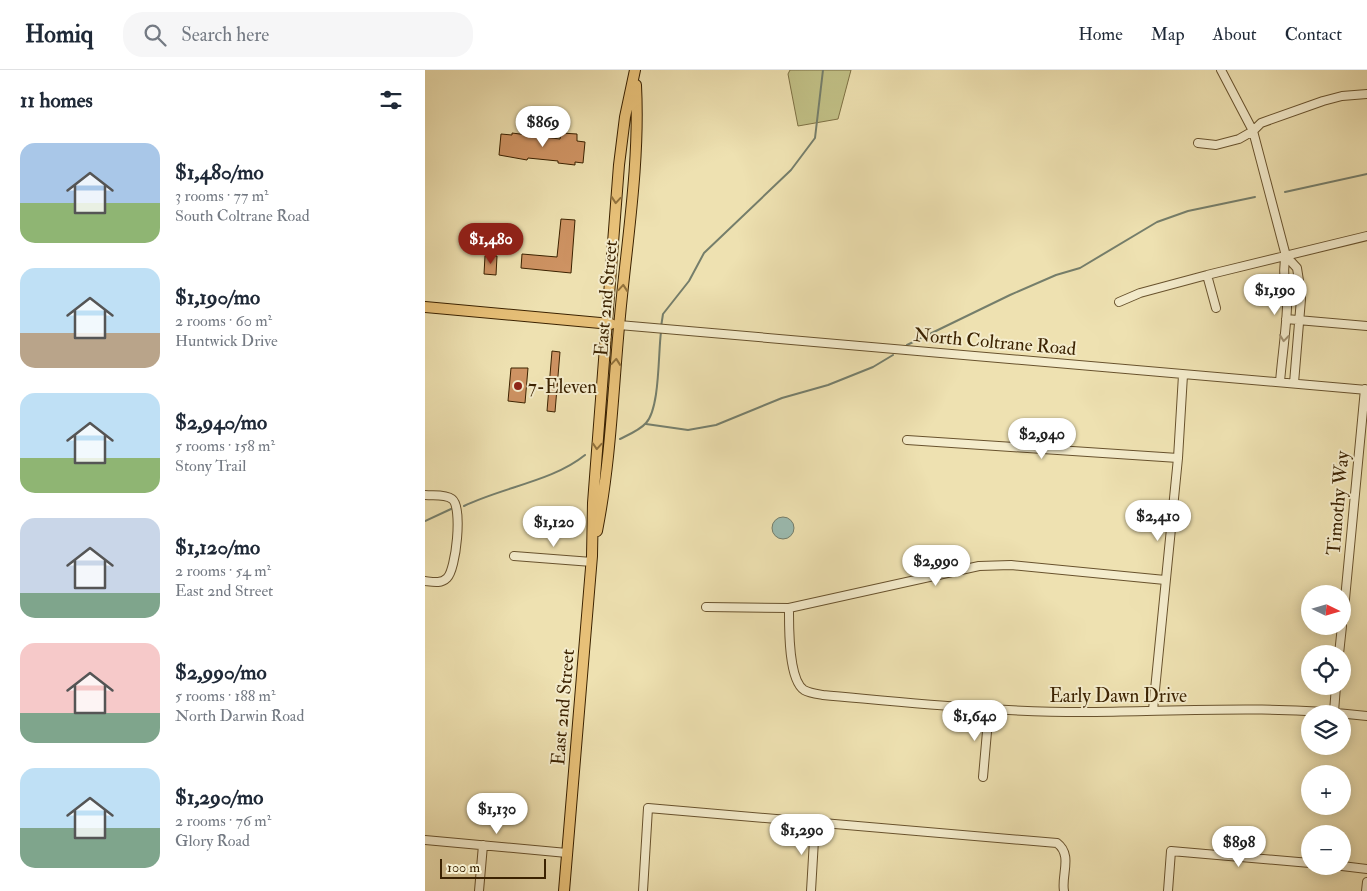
<!DOCTYPE html>
<html lang="en">
<head>
<meta charset="utf-8">
<style>
	:root { --surface:#fff; --page:#f6f6f7; --text:#1f2937; --muted:#747a83; --line:#e0e1e3; --accent:#8f2418 }
	body { margin:0; font-family:"IM FELL Double Pica",serif; background:var(--page); color:var(--text); height:100vh; display:flex; flex-direction:column; font-size:19px; white-space:nowrap }
	* { box-sizing:border-box; margin:0 }
	p { font-size:16px; color:var(--muted) }
	.icon { flex:none; width:28px; height:28px; fill:none; stroke:currentColor; stroke-width:2; stroke-linecap:round; stroke-linejoin:round }
	.map { position:relative; flex:1; overflow:hidden }
	.details { display:flex; flex-direction:column; background:var(--surface); width:425px }
	.details>* { flex:none }
	.needle { width:32px; rotate:95deg }
	.tools { position:absolute; left:876px; top:515px; display:grid; gap:10px }
	.tools a { display:grid; place-items:center; width:50px; height:50px; border-radius:50%; background:var(--surface); box-shadow:0 2px 12px #0003; font-size:25px }
	.scale { position:absolute; left:15px; bottom:12px; width:106px; box-sizing:border-box; padding-left:5px; border:2px solid #3b2201; border-top:0; font-size:14px; line-height:18px; white-space:nowrap; color:#3b2201; -webkit-text-stroke:4px #f4eccc; paint-order:stroke }
	.price { position:absolute; translate:-50% -42px; padding:0 11px; border-radius:18px; background:#fff; color:#222; font-size:16px; line-height:32px; filter:drop-shadow(0 1px 2px #0008) }
	.price::after { content:''; position:absolute; left:50%; top:30px; width:15px; height:11px; margin-left:-8px; background:inherit; clip-path:polygon(0 0,100% 0,50% 100%) }
	.price.selected { background:var(--accent); color:#fff }
	ul { padding:0; list-style:none }
	li { display:flex; align-items:center; gap:15px; height:125px; padding:0 20px }
	li span { display:grid; place-items:center; flex:none; width:140px; height:100px; border-radius:15px; color:#555 }
	li>.icon { margin-inline-start:auto }
	span .icon { width:60px; height:60px; fill:#fffc; stroke-width:1 }
	li b { font-size:21px }
	h2 { display:flex; justify-content:space-between; align-items:center; height:60px; padding:0 20px; font-size:21px }
	header { display:flex; align-items:center; gap:30px; box-sizing:border-box; height:70px; padding:0 25px; background:var(--surface); border-bottom:1px solid var(--line) }
	header strong { font-size:24px }
	nav { display:flex; gap:28px; margin-inline-start:auto; font-size:18px }
	.search { width:350px; height:45px; background:var(--page); display:flex; align-items:center; gap:12px; box-sizing:border-box; padding:0 18px; border-radius:20px; color:var(--muted); font-size:19px }
	main { display:flex; flex:1; min-height:0 }
	.map>svg:first-child { display:block }
	.green { fill:#c1c086; stroke:#7e7144 }
	.water { fill:#9bbcb2; stroke:#757e6b }
	.lines { fill:none; stroke-linecap:round; stroke-linejoin:round }
	.stream { stroke:#757e6b; stroke-width:2 }
	.building { fill:#ce9363; stroke:#3b2201 }
	.minor-casing { stroke:#68522d; stroke-width:10 }
	.major-casing { stroke:#3b2201; stroke-width:12 }
	.minor { stroke:#f4eccc; stroke-width:8 }
	.major { stroke:#e7c078; stroke-width:10 }
	.oneway { stroke:#91713c }
	.oneway2 { stroke:#a19171 }
	.poi-dot { fill:#8f2418; stroke:#f4eccc; stroke-width:2 }
	.labels { text-anchor:middle; stroke-width:4; stroke-linejoin:round; paint-order:stroke }
	.street-label { font-size:19px; fill:#3b2201; stroke:#f4eccc }
	.poi-label { font-size:19px; fill:#3b2201; stroke:#f4eccc; text-anchor:start }
</style>
</head>
<body>
<header>
<strong>Homiq</strong>
<div class="search"><svg class="icon" aria-label="search" viewBox="0 0 24 24"><circle cx="10" cy="10" r="6"/><path d="M15 15l6 6"/></svg>Search here</div>
<nav><a>Home</a><a>Map</a><a>About</a><a>Contact</a></nav>
</header>
<main>
<section class="details">
<h2>11 homes<svg class="icon" aria-label="filters" viewBox="0 0 24 24"><path d="M4 7h16M4 17h16"/><circle cx="9" cy="7" r="2"/><circle cx="15" cy="17" r="2"/></svg></h2>
<ul>
<li><span style="background:linear-gradient(#a9c7e8 60%,#8fb573 0)"><svg class="icon" aria-label="home" viewBox="0 0 24 24"><path d="M3 11l9-7 9 7M6 9v11h12V9"/></svg></span><div><b>$1,480/mo</b><p>3 rooms · 77 m²</p><p>South Coltrane Road</p></div></li>
<li><span style="background:linear-gradient(#bfe0f5 65%,#b9a48a 0)"><svg class="icon" aria-label="home" viewBox="0 0 24 24"><path d="M3 11l9-7 9 7M6 9v11h12V9"/></svg></span><div><b>$1,190/mo</b><p>2 rooms · 60 m²</p><p>Huntwick Drive</p></div></li>
<li><span style="background:linear-gradient(#bfe0f5 65%,#8fb573 0)"><svg class="icon" aria-label="home" viewBox="0 0 24 24"><path d="M3 11l9-7 9 7M6 9v11h12V9"/></svg></span><div><b>$2,940/mo</b><p>5 rooms · 158 m²</p><p>Stony Trail</p></div></li>
<li><span style="background:linear-gradient(#c9d6e8 75%,#7fa58c 0)"><svg class="icon" aria-label="home" viewBox="0 0 24 24"><path d="M3 11l9-7 9 7M6 9v11h12V9"/></svg></span><div><b>$1,120/mo</b><p>2 rooms · 54 m²</p><p>East 2nd Street</p></div></li>
<li><span style="background:linear-gradient(#f6c9c9 70%,#7fa58c 0)"><svg class="icon" aria-label="home" viewBox="0 0 24 24"><path d="M3 11l9-7 9 7M6 9v11h12V9"/></svg></span><div><b>$2,990/mo</b><p>5 rooms · 188 m²</p><p>North Darwin Road</p></div></li>
<li><span style="background:linear-gradient(#bfe0f5 60%,#7fa58c 0)"><svg class="icon" aria-label="home" viewBox="0 0 24 24"><path d="M3 11l9-7 9 7M6 9v11h12V9"/></svg></span><div><b>$1,290/mo</b><p>2 rooms · 76 m²</p><p>Glory Road</p></div></li>
</ul>
</section>
<div class="map">
<svg width="942" height="821" viewBox="0 0 942 821">
	<rect width="100%" height="100%" fill="#eee1b1"/>
	<filter id="stains"><feTurbulence type="fractalNoise" baseFrequency=".004" numOctaves="4"/><feColorMatrix values="0 0 0 0 .2 0 0 0 0 .09 0 0 0 0 .02 0 0 0 .5 -.17"/></filter>
	<radialGradient id="worn" r=".72"><stop offset=".6" stop-color="#630" stop-opacity="0"/><stop offset="1" stop-color="#630" stop-opacity=".3"/></radialGradient>
	<path class="green" d="M 365,0 L 426,0 L 413,49 L 373,56 L 363,4 Z"/>
	<path class="water" d="M347 458a11 11 0 1 1 22 0a11 11 0 1 1-22 0Z"/>
	<g class="lines">
		<path class="stream" d="M 860,122 L 942,104
			M 236,257 L 238,244 L 264,211 L 279,183 L 366,100 L 390,68 L 398,0
			M 482,275 L 585,225 L 631,205 L 655,198 L 732,152 L 763,141 L 830,127
			M 221,354 L 263,360 L 291,355 L 357,328 L 403,315 L 448,297 L 468,285
			M 195,369 C 203,365 215,360 221,353 C 235,338 233,284 236,262
			M 39,436 C 78,417 128,411 160,385
			M 0,451 L 26,439"/>
	</g>
	<path class="building" d="M 87,63 L 135,69 L 136,63 L 152,64 L 152,71 L 160,72 L 158,93 L 150,92 L 150,95 L 133,93 L 133,91 L 103,88 L 102,90 L 74,85 L 76,64 L 87,65 Z
		M 136,149 L 150,150 L 146,203 L 96,198 L 97,184 L 132,187 Z
		M 60,186 L 72,186 L 71,205 L 59,204 Z
		M 127,281 L 135,282 L 130,342 L 122,341 Z
		M 86,298 L 103,298 L 100,333 L 83,331 Z"/>
	<g class="lines">
		<defs>
			<path id="minor" d="M 796,0 L 828,61 L 861,186 L 872,198 L 875,217 L 876,229 L 869,313
				M 773,73 L 791,75 L 814,69 L 828,61 L 836,53 L 898,31 L 917,26 L 942,24
				M 782,205 L 791,238
				M 694,232 L 715,223 L 782,205 L 942,166
				M 861,249 L 942,256
				M 194,255 L 942,320
				M 855,312 C 857,287 861,262 862,237 C 863,218 856,204 861,186
				M 482,370 L 753,388
				M 0,425 C 8,426 20,424 27,429 C 38,437 31,500 22,508 C 16,514 8,512 0,511
				M 89,486 L 167,492
				M 281,537 L 364,538 L 554,496 L 586,495 L 740,510
				M 364,538 C 364,556 363,609 379,620 C 384,623 392,624 398,625 C 488,633 579,643 670,642 C 760,641 852,635 942,646
				M 918,550 L 940,319
				M 914,584 L 917,556
				M 728,640 L 753,388 L 758,305
				M 909,642 L 911,616
				M 558,707 L 564,639
				M 0,770 L 142,783
				M 917,796 L 942,799
				M 54,821 L 58,775
				M 218,821 L 223,738 L 632,773 C 648,785 636,805 639,821
				M 386,821 L 390,753
				M 743,821 L 746,781 L 885,793
				M 941,821 L 942,812"/>
			<path id="major" d="M 0,237 L 186,254
				M 172,461 C 186,390 188,318 195,246 C 202,170 215,92 211,15
				M 139,821 L 167,486 L 168,433 L 194,95 L 200,47 L 210,0"/>
		</defs>
		<use href="#minor" class="minor-casing"/>
		<use href="#major" class="major-casing"/>
		<use href="#minor" class="minor"/>
		<use href="#major" class="major"/>
	</g>
	<defs><path id="oneway-chevron" d="M-2-3.5L2.5 0L-2 3.5" fill="none" stroke-width="1.6" stroke-linecap="round" stroke-linejoin="round" transform="scale(1.25)"/></defs>
	<g class="oneway">
		<use href="#oneway-chevron" transform="translate(191 130) rotate(95)"/>
		<use href="#oneway-chevron" transform="translate(198 218) rotate(-85)"/>
		<use href="#oneway-chevron" transform="translate(191 292) rotate(-85)"/>
		<use href="#oneway-chevron" transform="translate(172 376) rotate(94)"/>
	</g>
	<use class="oneway2" href="#oneway-chevron" transform="translate(859 268) rotate(96)"/>
	<circle class="poi-dot" cx="93" cy="316" r="5"/>
	<g class="labels">
		<g class="street-label">
			<text transform="translate(180 228) rotate(-85)" y="7">East 2nd Street</text>
			<text transform="translate(570 271) rotate(5)" y="7">North Coltrane Road</text>
			<text transform="translate(912 433) rotate(-85)" y="7">Timothy Way</text>
			<text x="693" y="632">Early Dawn Drive</text>
			<text transform="translate(137 637) rotate(-85)" y="7">East 2nd Street</text>
		</g>
		<g class="poi-label">
			<text x="103" y="323">7-Eleven</text>
		</g>
	</g>
	<rect width="100%" height="100%" filter="url(#stains)"/>
	<rect width="100%" height="100%" fill="url(#worn)"/>
</svg>
<div class="tools">
<a><svg class="needle" viewBox="-14 -14 28 28"><path d="M0-13l5 13h-10z" fill="#e53935"/><path d="M0 13l5-13h-10z" fill="#747a83"/></svg></a>
<a><svg class="icon" aria-label="locate" viewBox="0 0 24 24"><circle cx="12" cy="12" r="6"/><path d="M12 2v4M12 18v4M2 12h4M18 12h4"/></svg></a>
<a><svg class="icon" aria-label="layers" viewBox="0 0 24 24"><path d="M12 4l9 5-9 5-9-5zM3 14l9 5 9-5"/></svg></a>
<a>+</a>
<a>−</a>
</div>
<div class="scale">100 m</div>
<b class="price" style="left:118px;top:78px">$869</b>
<b class="price selected" style="left:66px;top:195px">$1,480</b>
<b class="price" style="left:850px;top:246px">$1,190</b>
<b class="price" style="left:617px;top:390px">$2,940</b>
<b class="price" style="left:733px;top:472px">$2,410</b>
<b class="price" style="left:129px;top:478px">$1,120</b>
<b class="price" style="left:511px;top:517px">$2,990</b>
<b class="price" style="left:550px;top:672px">$1,640</b>
<b class="price" style="left:72px;top:765px">$1,130</b>
<b class="price" style="left:377px;top:786px">$1,290</b>
<b class="price" style="left:814px;top:798px">$898</b>
</div>
</main>
</body>
</html>
